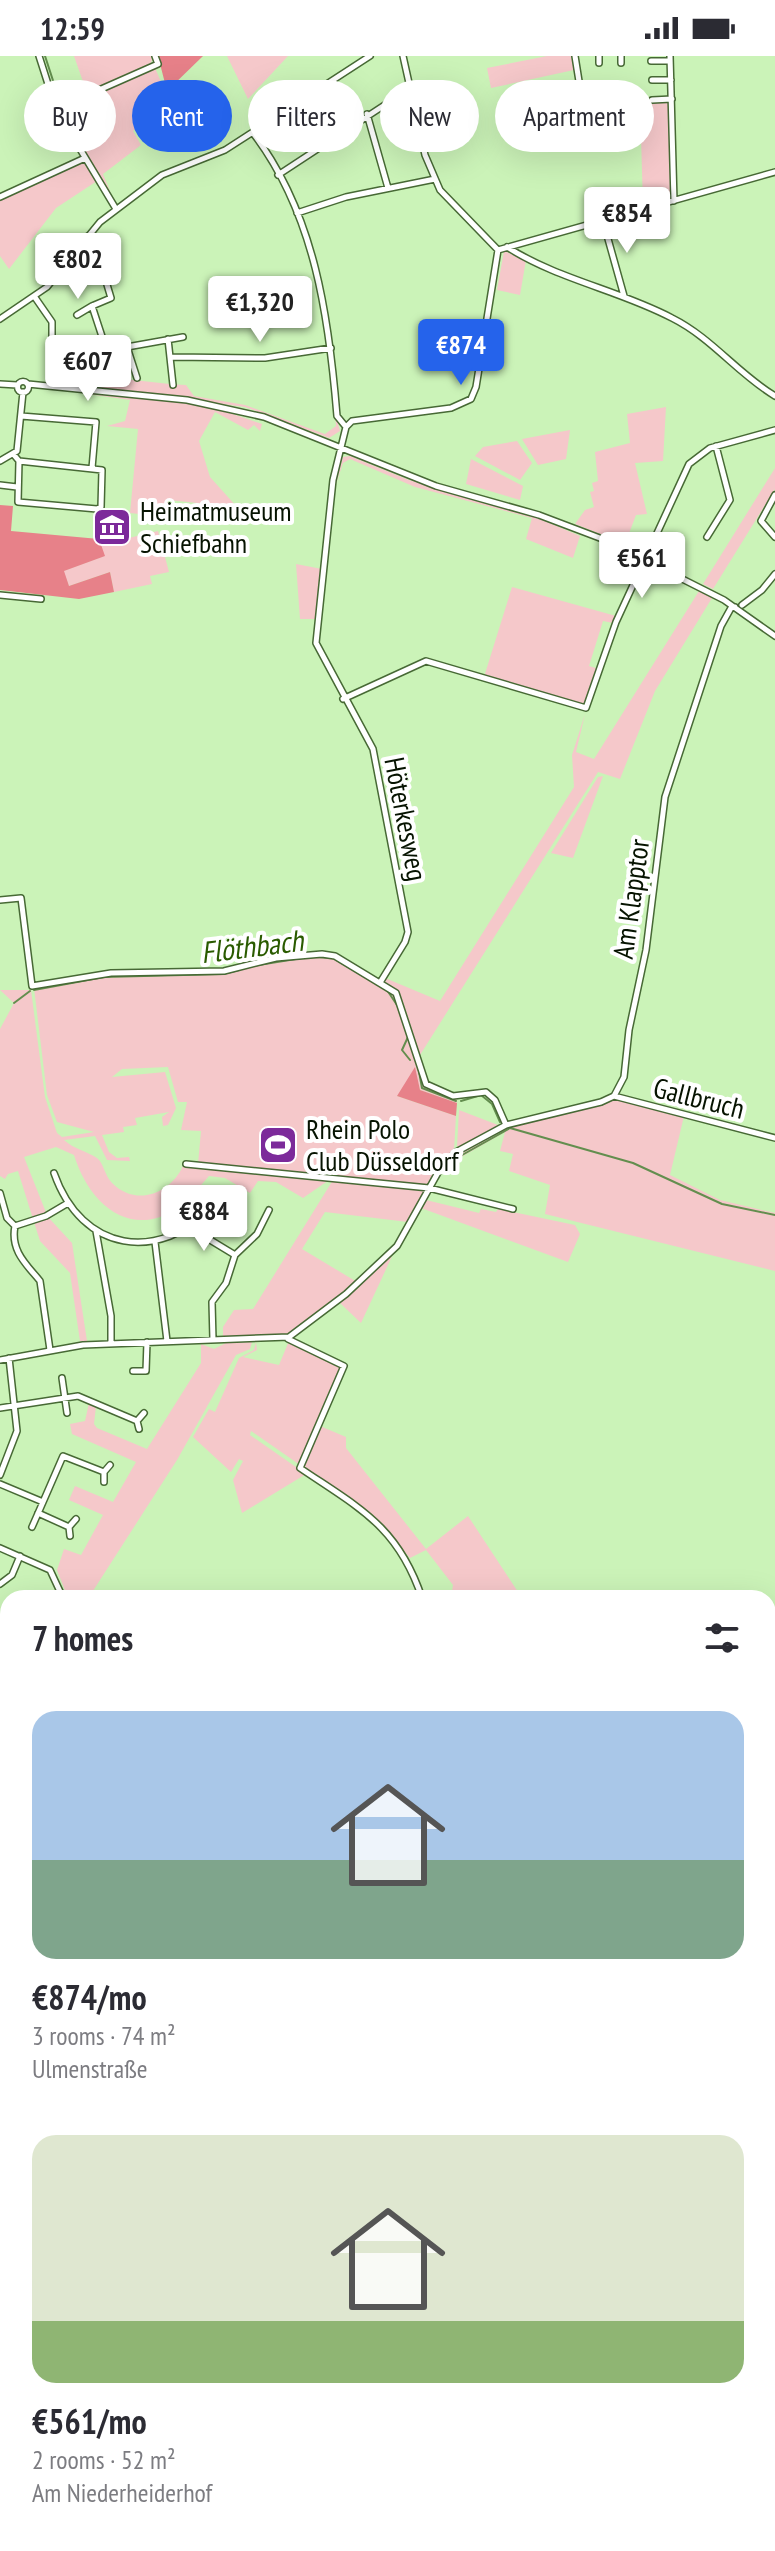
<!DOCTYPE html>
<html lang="en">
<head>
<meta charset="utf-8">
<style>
	:root { --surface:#fff; --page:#f7f7f7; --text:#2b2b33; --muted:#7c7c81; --accent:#2563eb }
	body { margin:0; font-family:"PT Sans Narrow",sans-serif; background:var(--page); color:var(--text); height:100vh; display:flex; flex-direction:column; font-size:30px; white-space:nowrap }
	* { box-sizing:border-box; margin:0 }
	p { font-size:26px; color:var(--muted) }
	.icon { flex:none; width:44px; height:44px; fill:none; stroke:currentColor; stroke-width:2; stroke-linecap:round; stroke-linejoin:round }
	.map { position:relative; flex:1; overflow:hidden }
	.sheet { position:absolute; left:0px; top:1534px; width:776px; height:962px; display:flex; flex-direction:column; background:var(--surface); border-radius:24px 24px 0 0; box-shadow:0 8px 32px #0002 }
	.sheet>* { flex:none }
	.hud { position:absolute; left:24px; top:24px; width:728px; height:72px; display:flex; gap:16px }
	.price { position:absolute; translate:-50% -68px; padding:0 18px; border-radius:8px; background:#fff; color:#222; font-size:26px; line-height:52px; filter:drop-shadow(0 2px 4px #0008) }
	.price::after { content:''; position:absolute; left:50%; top:48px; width:24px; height:18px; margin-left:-12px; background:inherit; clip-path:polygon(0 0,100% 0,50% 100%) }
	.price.active { background:var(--accent); color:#fff }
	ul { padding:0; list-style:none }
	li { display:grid; align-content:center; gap:16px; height:424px; padding:0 32px }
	li span { display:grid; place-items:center; height:248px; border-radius:24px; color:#555 }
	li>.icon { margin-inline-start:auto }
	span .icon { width:144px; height:144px; fill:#fffc; stroke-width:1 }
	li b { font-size:34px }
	h2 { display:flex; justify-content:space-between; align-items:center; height:96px; padding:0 32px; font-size:34px }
	.tag { padding:0 28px; border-radius:36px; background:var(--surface); box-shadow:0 8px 32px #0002; font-size:28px; line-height:72px }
	.tag.active { background:var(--accent); color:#fff }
	.status { display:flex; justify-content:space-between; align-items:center; height:56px; padding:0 40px; background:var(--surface); direction:ltr }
	.status svg { height:22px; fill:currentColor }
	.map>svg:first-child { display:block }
	.green { fill:#f5c8ca }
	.forest { fill:#e78189 }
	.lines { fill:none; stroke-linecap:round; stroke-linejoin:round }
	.stream { stroke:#638e4e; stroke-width:2 }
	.minor-casing { stroke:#476935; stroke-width:8 }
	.major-casing { stroke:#7a602d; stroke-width:9 }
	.minor { stroke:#fff; stroke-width:5 }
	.major { stroke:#d4b98f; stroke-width:6 }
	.labels { text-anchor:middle; stroke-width:8; stroke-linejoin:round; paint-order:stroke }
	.poi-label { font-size:28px; fill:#061301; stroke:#fff; text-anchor:start }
	.street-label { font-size:28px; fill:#061301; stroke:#fff }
	.water-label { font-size:30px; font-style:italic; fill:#2a5b00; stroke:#fff }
</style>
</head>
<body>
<div class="status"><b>12:59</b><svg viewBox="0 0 49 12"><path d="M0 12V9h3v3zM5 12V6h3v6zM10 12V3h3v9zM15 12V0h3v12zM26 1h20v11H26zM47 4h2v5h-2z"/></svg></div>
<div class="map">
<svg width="775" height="2495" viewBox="0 0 775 2495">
	<rect width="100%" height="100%" fill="#cbf3b8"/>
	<path class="green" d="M 74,0 L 151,0 L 152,4 L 149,11 L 87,37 Z
		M 227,0 L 288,0 L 248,43 Z
		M 547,0 L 571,0 L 574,14 L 491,32 L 487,12 Z
		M 155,12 L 165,35 L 136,58 L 143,67 L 133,75 L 141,89 L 103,118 L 116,150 L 60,54 Z
		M 668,44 L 672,140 L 669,144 L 606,162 L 603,160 L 643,149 L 640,47 Z
		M 85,105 L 112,153 L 97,125 L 56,152 L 9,213 L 0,200 L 0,143 Z
		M 504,195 L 526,204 L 520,239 L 497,234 Z
		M 56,287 L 81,287 L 81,318 L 105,318 L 106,323 C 135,322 158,328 186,329 L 194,340 L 245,349 L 325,378 L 336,370 L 335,357 L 340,375 L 329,382 L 245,351 L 57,326 Z
		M 90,334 L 210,350 L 262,368 L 260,375 L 254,369 L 248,374 L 215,356 L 199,385 L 210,421 L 237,451 L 168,444 L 166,461 L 130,457 L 138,373 L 107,370 L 125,365 L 130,344 L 81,337 Z
		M 666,351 L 663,405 L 635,407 L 647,458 L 636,459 L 625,488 L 575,468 L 585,454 L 594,451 L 590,436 L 594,435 L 592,427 L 598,425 L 595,396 L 630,387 L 627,358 Z
		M 570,374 L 566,403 L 538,409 L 522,383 Z
		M 517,385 L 532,407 L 520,424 L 475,400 L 483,391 Z
		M 350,400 L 409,424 L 533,460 L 580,480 L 573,502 L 526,483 L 532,462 L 415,431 L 350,403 L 343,407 L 334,434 L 343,401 Z
		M 471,403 L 523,430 L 520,444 L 466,428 Z
		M 775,412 L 775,433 L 713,533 L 703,528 Z
		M 158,475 L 169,516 L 150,520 L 152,528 L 114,536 L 110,516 L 69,530 L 63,515 L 104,500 L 99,483 L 116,485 Z
		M 296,508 L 322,513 L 316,563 L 300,563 Z
		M 512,531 L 616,560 L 613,567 L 603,565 L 589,610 L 599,613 L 587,650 L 484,621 Z
		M 699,535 L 712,542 L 655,635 L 620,723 L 598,716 L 420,999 L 403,946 L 385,927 L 385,922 L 440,945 L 574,731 L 572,699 L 585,658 L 576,696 L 594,703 Z
		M 603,720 L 573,802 L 551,797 L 598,721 Z
		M 314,900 L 334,901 L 395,938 L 424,1030 L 457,1043 L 457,1047 L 420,1034 L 417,1022 L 397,1040 L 456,1060 L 454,1094 L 423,1134 L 424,1137 L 408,1166 L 325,1156 L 302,1193 L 357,1226 L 290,1279 L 223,1280 L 223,1271 L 234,1254 L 253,1253 L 333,1124 L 198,1108 L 201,1075 L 181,1074 L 187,1046 L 178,1046 L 168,1011 L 122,1013 L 112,1021 L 165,1016 L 176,1052 L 168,1069 L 163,1070 L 162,1061 L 169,1056 L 135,1062 L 137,1069 L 123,1071 L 124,1076 L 102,1079 L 109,1096 L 117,1102 L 129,1101 L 130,1105 L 107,1104 L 95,1080 L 64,1084 C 74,1093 86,1095 97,1102 C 103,1106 105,1120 112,1127 C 136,1151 170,1138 183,1110 L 329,1124 L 303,1142 L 276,1126 L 258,1125 L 250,1137 L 225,1122 L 209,1120 C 199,1131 190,1144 178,1152 C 128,1185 88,1145 74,1099 L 56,1091 L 24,1101 L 47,1159 L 33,1163 L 18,1115 L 8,1118 L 5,1123 L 0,1120 L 0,973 L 14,947 L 0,934 L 31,934 L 45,1041 L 57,1077 L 62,1081 L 94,1076 L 57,1066 L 47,1039 L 34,932 L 102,919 L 224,917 L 269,905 Z
		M 615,1043 L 684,1060 L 670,1119 L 720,1144 L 775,1157 L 775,1215 L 545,1158 L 550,1129 L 509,1115 L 513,1098 L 500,1095 L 505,1076 L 456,1104 L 451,1102 L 501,1072 Z
		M 459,1054 L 498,1069 L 460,1091 L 457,1090 Z
		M 426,1144 L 479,1157 L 481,1153 L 496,1156 L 498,1153 L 575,1169 L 580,1178 L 568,1206 L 421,1152 Z
		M 48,1161 L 72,1187 L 87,1285 L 80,1285 L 70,1217 L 40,1185 L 34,1166 Z
		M 394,1196 L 361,1267 L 340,1247 Z
		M 289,1285 L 341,1311 L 300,1409 L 251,1375 L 250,1379 L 306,1418 L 242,1457 L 233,1424 L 243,1405 L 239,1403 L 231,1416 L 193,1381 L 209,1353 L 215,1356 L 239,1302 L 254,1294 L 256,1286 L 257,1294 L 243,1301 L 279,1309 Z
		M 252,1286 L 250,1293 L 236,1299 L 177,1404 L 91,1538 L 101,1542 L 68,1542 L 57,1514 L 64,1493 L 81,1499 L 103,1459 L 69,1444 L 75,1430 L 113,1446 L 136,1406 L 72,1378 L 70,1368 L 85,1365 L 89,1347 L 96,1350 L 94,1368 L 97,1372 L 147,1393 L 201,1307 L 201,1288 L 214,1293 L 226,1287 Z
		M 320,1370 L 346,1381 L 346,1392 L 426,1493 L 468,1460 L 522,1542 L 451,1542 L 453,1529 L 426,1494 L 410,1502 L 373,1459 L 302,1410 Z
		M 768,2059 L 775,2064 L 775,2155 L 768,2166 Z"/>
	<path class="forest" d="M 158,0 L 203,0 L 167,35 Z
		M 0,449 L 13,450 L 11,475 L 99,483 L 105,500 L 64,515 L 69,530 L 110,516 L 114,536 L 79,543 L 0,534 Z
		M 415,1011 L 420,1034 L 457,1047 L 456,1060 L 397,1040 Z"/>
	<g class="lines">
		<path class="stream" d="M 45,0 L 60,46
			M 316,901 L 333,902 L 378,929
			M 253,910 L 302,902
			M 34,934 L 104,921 L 223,918 L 239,914
			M 387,934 L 399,952
			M 14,947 L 30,935
			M 408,981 L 402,994 L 410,1004
			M 418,1010 L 422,1032 L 456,1045
			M 461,1045 L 481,1039 L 492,1048 L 500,1066
			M 455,1103 L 510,1072 L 633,1107 L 722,1148 L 775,1159
			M 768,1641 L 775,1625"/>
		<defs>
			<path id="minor" d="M 39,0 L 56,53 L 116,153
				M 575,0 L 582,44 L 630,36
				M 621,0 L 621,7
				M 670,0 L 674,145
				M 651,5 L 670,5
				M 599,7 L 599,0
				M 652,24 L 671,24
				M 652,44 L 672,43
				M 56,53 L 158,8 L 155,0
				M 367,58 L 388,132
				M 253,77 C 315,158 329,262 337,360 L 346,371
				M 278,119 L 409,33
				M 0,141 L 85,102
				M 297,157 L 346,141 L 435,123
				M 603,165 L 624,240
				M 86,181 L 96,192 L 111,242 L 92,250 L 112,311 L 111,317 L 106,318
				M 507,191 C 559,224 619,234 672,262 C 712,282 738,318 775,340
				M 498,194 L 775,116
				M 34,240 L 52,266 L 52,328
				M 77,259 L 92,250
				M 0,263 L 47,231 L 100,166 L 162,119 L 225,94 L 370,0
				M 168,283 L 173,329
				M 127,291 L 183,281
				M 107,297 L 127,291 L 137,322
				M 172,301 L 265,302 L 331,292
				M17.5 331a5.5 5.5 0 1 1 11 0a5.5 5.5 0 1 1-11 0Z
				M 0,328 L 17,329
				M 28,328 L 187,344 L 264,361 L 436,430 L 539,459 L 605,484 L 724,544 L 775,580
				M 21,360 L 96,366 L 92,412
				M 14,399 L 19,405 L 18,446 L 97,453 L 101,451 L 102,414 L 19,405
				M 0,405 L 17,395 L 23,336
				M 0,429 L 17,431
				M 775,439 L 761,465 L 775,481
				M 707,481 L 730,444 L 716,390
				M 0,539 L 41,543
				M 742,549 L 762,534 L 775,518
				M 343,643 L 426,605 L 586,652 L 616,566 L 689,408 L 710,392 L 775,374
				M 0,844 L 21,842 L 32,930 L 111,917 L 224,915 L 276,902 L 322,898 L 335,900 L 396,937 L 426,1028 L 453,1040 L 486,1036 L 495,1044 L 506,1069
				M 381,925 L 405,886 L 408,876 L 373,693 L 316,587 L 333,424 L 346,371 L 352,365 L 451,352 L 471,343 L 476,331 L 498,194 L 440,134 L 425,99 L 403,0
				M 614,1040 L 775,1082
				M 186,1108 L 429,1132 L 513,1153
				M 54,1117 C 82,1197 158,1207 215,1150
				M 0,1137 L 7,1162 L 15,1170 C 10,1195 27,1209 40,1225 L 50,1294
				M 196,1169 L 202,1179 L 235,1199
				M 15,1170 L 46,1160 L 68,1147
				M 96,1175 L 111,1260 L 111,1288
				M 155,1186 L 167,1285
				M 288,1283 L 344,1310 L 300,1412 C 359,1452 398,1470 422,1542
				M 213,1284 L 212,1246 L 226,1227 L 235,1199 L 257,1178 L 269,1154
				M 0,1304 L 83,1289 L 289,1281 L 346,1238 L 397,1190 L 440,1113 L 456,1096 L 506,1069 L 601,1046 L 614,1040 L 624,1021 L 629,974 L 646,894 L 665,741 L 721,570 L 731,552 L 735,551
				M 133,1315 L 146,1315 L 147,1286
				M 62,1322 L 67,1357
				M 0,1352 L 78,1340 L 137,1365 L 139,1373
				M 137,1365 L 144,1357
				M 0,1419 L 17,1375 L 9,1302
				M 104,1426 L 104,1416 L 110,1409
				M 0,1428 L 43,1446 L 63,1400 L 104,1416
				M 38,1457 L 69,1471
				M 32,1471 L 43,1446
				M 70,1480 L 69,1471 L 76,1463
				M 0,1492 L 50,1514 L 63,1542
				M 0,1528 L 12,1519 L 20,1500
				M 768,1664 L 775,1649
				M 0,1728 L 8,1728
				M 0,1783 L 8,1759
				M 768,1808 L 775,1803
				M 768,1975 L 775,1980
				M 0,2025 L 8,2002
				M 0,2138 L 8,2138
				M 0,2193 L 8,2193
				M 768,2200 L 775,2221
				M 0,2259 L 8,2261
				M 0,2335 L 8,2342
				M 0,2373 L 8,2368
				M 768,2474 L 775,2466
				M 486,2488 L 487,2495
				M 661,2488 L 663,2495
				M 750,2495 L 756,2488"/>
			<path id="major" d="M 768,2256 L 775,2254
				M 234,2488 L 237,2495
				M 289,2495 L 304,2488"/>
		</defs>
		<use href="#minor" class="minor-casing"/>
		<use href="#major" class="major-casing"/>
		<use href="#minor" class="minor"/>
		<use href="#major" class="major"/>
	</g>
	<defs>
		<symbol id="museum-square" viewBox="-11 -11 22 22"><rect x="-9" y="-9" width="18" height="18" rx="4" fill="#7c2a9a" stroke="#fff"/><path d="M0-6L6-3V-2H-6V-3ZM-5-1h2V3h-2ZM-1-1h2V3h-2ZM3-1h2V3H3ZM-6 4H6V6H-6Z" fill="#fff"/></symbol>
		<symbol id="stadium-square" viewBox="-11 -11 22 22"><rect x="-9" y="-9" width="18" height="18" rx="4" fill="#7c2a9a" stroke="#fff"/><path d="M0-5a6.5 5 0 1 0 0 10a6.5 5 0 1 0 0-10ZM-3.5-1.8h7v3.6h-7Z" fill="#fff"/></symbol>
	</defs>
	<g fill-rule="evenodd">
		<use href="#museum-square" x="90" y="449" width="44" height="44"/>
		<use href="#stadium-square" x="256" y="1067" width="44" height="44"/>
	</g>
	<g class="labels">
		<g class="poi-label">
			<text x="140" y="465">Heimatmuseum<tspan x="140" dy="32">Schiefbahn</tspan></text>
			<text x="306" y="1083">Rhein Polo<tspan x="306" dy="32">Club Düsseldorf</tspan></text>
		</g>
		<g class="street-label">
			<text transform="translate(406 763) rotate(79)" y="10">Höterkesweg</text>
			<text transform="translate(631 843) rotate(-82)" y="10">Am Klapptor</text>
			<text transform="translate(699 1042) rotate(14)" y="10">Gallbruch</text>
		</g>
		<g class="water-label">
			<text transform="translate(252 891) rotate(-7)" y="10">Flöthbach</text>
		</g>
	</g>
</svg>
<b class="price" style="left:627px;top:199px">€854</b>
<b class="price" style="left:78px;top:245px">€802</b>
<b class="price" style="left:260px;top:288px">€1,320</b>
<b class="price active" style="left:461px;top:331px">€874</b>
<b class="price" style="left:88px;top:347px">€607</b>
<b class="price" style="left:642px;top:544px">€561</b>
<b class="price" style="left:204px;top:1197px">€884</b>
<div class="hud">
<a class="tag">Buy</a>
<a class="tag active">Rent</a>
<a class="tag">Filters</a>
<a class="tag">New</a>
<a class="tag">Apartment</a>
</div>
<section class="sheet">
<h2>7 homes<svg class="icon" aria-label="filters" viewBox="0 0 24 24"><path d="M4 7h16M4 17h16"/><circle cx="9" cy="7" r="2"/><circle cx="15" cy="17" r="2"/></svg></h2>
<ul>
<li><span style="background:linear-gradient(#a9c7e8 60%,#7fa58c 0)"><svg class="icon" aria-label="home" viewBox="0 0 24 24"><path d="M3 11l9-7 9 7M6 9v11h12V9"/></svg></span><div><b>€874/mo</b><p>3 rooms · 74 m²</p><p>Ulmenstraße</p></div></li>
<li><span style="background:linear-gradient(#dfe7d0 75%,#8fb573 0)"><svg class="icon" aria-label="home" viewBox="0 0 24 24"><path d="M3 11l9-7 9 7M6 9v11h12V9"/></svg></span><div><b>€561/mo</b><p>2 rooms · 52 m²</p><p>Am Niederheiderhof</p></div></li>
</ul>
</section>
</div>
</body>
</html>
